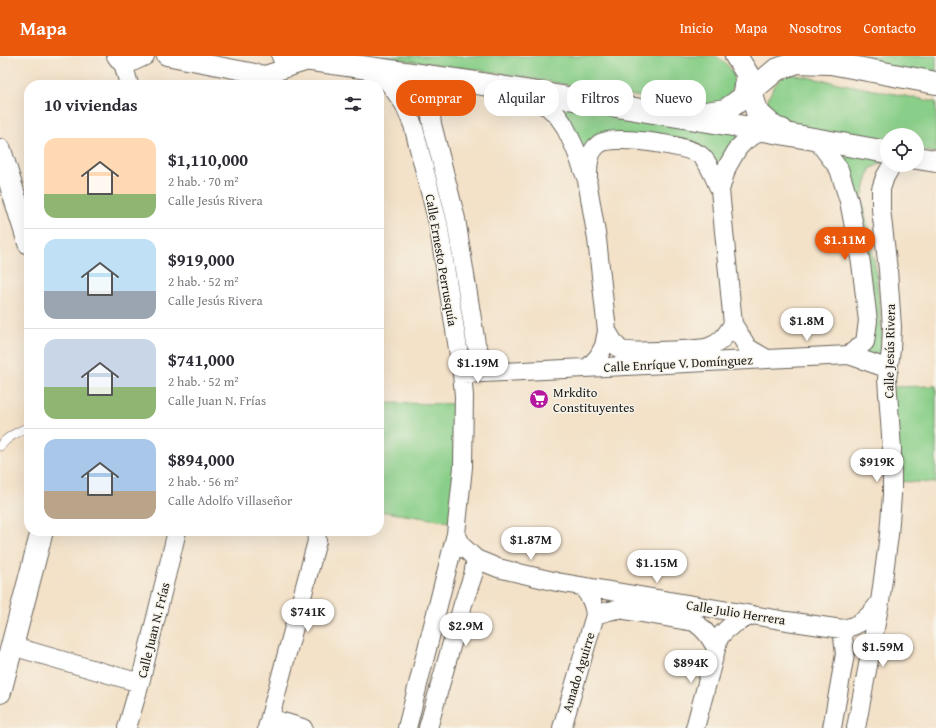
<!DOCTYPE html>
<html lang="es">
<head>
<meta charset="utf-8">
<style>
	:root { --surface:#fff; --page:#f7f7f7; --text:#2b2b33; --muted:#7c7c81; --line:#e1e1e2; --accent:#ea580c }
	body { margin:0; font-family:"Gentium Book Plus",serif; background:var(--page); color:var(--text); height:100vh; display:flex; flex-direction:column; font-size:15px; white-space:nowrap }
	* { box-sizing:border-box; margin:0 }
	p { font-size:13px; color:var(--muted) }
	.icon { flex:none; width:22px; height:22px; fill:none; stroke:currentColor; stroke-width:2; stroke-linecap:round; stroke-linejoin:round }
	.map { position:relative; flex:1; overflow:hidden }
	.details { position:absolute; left:24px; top:24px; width:360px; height:456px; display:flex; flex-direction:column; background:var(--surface); border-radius:16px; box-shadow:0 4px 16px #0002 }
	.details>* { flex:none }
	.banner { position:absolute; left:396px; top:24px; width:380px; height:36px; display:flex; gap:8px }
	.fabs { position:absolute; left:880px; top:72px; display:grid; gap:8px }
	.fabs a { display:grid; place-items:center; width:44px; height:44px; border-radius:50%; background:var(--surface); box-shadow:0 4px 16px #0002; font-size:20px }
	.price { position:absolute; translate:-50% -34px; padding:0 9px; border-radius:14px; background:#fff; color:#222; font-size:13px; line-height:26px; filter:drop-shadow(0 1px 2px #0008) }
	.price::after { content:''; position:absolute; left:50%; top:24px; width:12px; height:9px; margin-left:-6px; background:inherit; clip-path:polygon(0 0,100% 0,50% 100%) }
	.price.on { background:var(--accent); color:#fff }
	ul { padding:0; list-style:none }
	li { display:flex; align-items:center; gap:12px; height:100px; padding:0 20px }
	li+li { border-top:1px solid var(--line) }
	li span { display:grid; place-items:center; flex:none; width:112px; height:80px; border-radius:12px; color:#555 }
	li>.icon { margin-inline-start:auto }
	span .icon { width:48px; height:48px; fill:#fffc; stroke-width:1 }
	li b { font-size:17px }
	h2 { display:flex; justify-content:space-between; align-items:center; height:48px; padding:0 20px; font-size:17px }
	.pill { padding:0 14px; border-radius:16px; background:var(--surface); box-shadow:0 4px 16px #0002; font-size:14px; line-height:36px }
	.pill.on { background:var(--accent); color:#fff }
	header { display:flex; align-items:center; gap:24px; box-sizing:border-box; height:56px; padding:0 20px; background:var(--accent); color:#fff }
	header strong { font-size:19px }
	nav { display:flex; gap:22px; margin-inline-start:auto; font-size:14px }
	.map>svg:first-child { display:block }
	.green { fill:#8acf89; stroke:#537652 }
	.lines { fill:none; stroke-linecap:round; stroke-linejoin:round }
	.lane-casing { stroke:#676158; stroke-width:10 }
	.street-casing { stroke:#676158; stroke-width:20 }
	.secondary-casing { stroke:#676158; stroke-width:24 }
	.lane { stroke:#fff; stroke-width:9 }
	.street { stroke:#fff; stroke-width:18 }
	.secondary { stroke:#fff; stroke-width:22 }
	.labels { text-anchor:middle; stroke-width:3; stroke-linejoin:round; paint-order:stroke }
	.street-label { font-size:13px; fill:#1c1c1c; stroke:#f7f3e8 }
	.poi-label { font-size:13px; fill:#1c1c1c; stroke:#f7f3e8; text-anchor:start }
</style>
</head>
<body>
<header>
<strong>Mapa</strong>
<nav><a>Inicio</a><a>Mapa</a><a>Nosotros</a><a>Contacto</a></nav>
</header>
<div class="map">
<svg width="936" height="672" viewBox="0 0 936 672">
	<rect width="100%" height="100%" fill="#f7f3e8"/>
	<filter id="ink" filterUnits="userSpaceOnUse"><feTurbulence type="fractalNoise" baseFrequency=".025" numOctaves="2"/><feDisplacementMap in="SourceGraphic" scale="8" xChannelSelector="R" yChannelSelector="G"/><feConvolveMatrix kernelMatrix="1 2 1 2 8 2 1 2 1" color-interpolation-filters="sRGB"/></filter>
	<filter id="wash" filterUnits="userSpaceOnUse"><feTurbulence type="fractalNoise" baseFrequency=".012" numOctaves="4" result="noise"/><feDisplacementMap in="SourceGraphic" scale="16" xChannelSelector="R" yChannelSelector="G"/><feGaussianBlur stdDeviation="0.9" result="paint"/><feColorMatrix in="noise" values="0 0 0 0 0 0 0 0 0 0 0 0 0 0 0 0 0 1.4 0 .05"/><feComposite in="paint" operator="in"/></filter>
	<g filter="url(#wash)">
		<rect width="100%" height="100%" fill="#f3e1c8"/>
		<path class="green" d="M 374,0 L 716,0 C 738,16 738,22 726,46 L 703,50 L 682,48 L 478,14 Z
			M 804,0 L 936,0 L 936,27 Z
			M 786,17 L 936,46 L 936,97 L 917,93 L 917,79 L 887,79 L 887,88 L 783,70 L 773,59 L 767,45 L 774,30 Z
			M 550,48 L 761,74 L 727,93 L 714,122 L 707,102 L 606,79 L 585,116 Z
			M 816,83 L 887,104 L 870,113 L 862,141 L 875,209 L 886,309 L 849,299 L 865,286 L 849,145 Z
			M 936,330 L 936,427 L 892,425 L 887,331 Z
			M 379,347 L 464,348 L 457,467 L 379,455 Z"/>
	</g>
	<g filter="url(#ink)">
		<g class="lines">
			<defs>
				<path id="lane" d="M 0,390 C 8,380 18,376 29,371"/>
				<path id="street" d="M 116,0 L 124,10 L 129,29
					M 166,0 L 265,19 L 311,4
					M 124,10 L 145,0
					M 369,12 L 389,27 L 404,48 L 413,69 L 438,167 L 462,318 L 464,340 L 463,411 L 456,478 L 407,672
					M 470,28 L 441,36 L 430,52 L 432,68 L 456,163 L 476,288 C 483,307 488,307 505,315
					M 522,38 L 548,51 L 557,59 L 564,69 L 575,92 L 587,124 L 597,183 L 607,275 L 604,290 L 598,301 L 589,311
					M 763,74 L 746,84 L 738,92 L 727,111 L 720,134 L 733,268 L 748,292 L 767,303
					M 816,83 L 839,113 L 849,145 L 861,207 L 868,265 L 865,286 L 849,299
					M 588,122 C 588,109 588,96 599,88 C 612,78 687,89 700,99 C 710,107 714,122 720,134
					M 607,275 C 611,281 615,291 622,294 C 630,297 700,294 709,291 C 721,287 727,278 733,268
					M 462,318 L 849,299 L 889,313
					M 456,478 L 462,490 L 476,503 L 498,512 L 557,526 L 787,565 L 842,573 C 860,570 869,561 879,547
					M 595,559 L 609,555 L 618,553 L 694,566 C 705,573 710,581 716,592
					M 12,590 L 140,627
					M 270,662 L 303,672
					M 127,672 L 140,627 L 177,475
					M 267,672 L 317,485 L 316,475
					M 428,672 L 463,548 L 473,519 L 476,503
					M 562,672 L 595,559 C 594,547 590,541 583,531
					M 695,672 L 719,582 C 728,569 739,565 753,559
					M 832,672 L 845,598 L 842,573
					M 856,672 L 880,546 L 889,479 L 892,439 L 892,393 L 887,323 L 891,294 L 892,271 L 888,214 L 881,153 L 881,133 L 885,121 L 892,109"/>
				<path id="secondary" d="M 283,0 L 476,27 L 763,74 L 887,96
					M 815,4 L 936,27
					M 699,58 L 726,54 L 744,41 L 748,19 L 736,0
					M 782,74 L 775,72 L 757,56 L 751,35 L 776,14 L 797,6 L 829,7
					M 0,94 L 29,187
					M 917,102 L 936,105
					M 0,636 L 42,475"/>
			</defs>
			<use href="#lane" class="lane-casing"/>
			<use href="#street" class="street-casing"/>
			<use href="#secondary" class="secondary-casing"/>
			<use href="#lane" class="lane"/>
			<use href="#street" class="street"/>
			<use href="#secondary" class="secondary"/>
		</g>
	</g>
	<defs>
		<symbol id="supermarket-disc" viewBox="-11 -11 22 22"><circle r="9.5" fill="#b5179e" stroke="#f7f3e8"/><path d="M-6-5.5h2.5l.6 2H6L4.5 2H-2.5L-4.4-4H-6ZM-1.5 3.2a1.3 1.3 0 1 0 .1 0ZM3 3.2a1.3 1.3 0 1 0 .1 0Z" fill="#fff"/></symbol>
	</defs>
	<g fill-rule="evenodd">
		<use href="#supermarket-disc" x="528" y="332" width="22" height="22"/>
	</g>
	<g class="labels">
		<g class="street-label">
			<text transform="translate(442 204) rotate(80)" y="5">Calle Ernesto Perrusquía</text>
			<text transform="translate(889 295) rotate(-89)" y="5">Calle Jesús Rivera</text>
			<text transform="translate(678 307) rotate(-3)" y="5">Calle Enríque V. Domínguez</text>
			<text transform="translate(736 556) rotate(9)" y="5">Calle Julio Herrera</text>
			<text transform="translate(153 574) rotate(-76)" y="5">Calle Juan N. Frías</text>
			<text transform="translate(578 616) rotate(-73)" y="5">Amado Aguirre</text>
		</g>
		<g class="poi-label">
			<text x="553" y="341">Mrkdito<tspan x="553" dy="15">Constituyentes</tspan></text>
		</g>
	</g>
</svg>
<div class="fabs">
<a><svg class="icon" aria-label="locate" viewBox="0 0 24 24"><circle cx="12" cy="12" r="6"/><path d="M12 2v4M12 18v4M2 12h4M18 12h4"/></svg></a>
</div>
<b class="price on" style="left:845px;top:205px">$1.11M</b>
<b class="price" style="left:807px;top:286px">$1.8M</b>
<b class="price" style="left:478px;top:328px">$1.19M</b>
<b class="price" style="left:877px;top:427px">$919K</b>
<b class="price" style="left:531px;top:505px">$1.87M</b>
<b class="price" style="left:657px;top:528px">$1.15M</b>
<b class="price" style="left:308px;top:577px">$741K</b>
<b class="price" style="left:466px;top:591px">$2.9M</b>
<b class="price" style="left:883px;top:612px">$1.59M</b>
<b class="price" style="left:691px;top:628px">$894K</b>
<div class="banner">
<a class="pill on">Comprar</a>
<a class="pill">Alquilar</a>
<a class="pill">Filtros</a>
<a class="pill">Nuevo</a>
</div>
<section class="details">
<h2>10 viviendas<svg class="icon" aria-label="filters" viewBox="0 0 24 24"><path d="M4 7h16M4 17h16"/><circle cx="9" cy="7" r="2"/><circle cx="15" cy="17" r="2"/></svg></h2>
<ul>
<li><span style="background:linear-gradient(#ffd9b3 70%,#8fb573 0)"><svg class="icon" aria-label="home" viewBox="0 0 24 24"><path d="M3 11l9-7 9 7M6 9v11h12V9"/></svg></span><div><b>$1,110,000</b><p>2 hab. · 70 m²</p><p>Calle Jesús Rivera</p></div></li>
<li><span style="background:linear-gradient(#bfe0f5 65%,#9aa5b1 0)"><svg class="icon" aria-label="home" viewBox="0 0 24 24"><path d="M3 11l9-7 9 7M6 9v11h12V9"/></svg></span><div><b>$919,000</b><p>2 hab. · 52 m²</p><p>Calle Jesús Rivera</p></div></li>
<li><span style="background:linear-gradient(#c9d6e8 60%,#8fb573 0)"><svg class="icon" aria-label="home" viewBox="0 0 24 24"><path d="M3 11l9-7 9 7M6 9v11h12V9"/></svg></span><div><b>$741,000</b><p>2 hab. · 52 m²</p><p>Calle Juan N. Frías</p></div></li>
<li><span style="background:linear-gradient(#a9c7e8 65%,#b9a48a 0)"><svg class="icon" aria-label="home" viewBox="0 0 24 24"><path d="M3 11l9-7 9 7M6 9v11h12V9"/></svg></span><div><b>$894,000</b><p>2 hab. · 56 m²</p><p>Calle Adolfo Villaseñor</p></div></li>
</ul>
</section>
</div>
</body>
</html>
